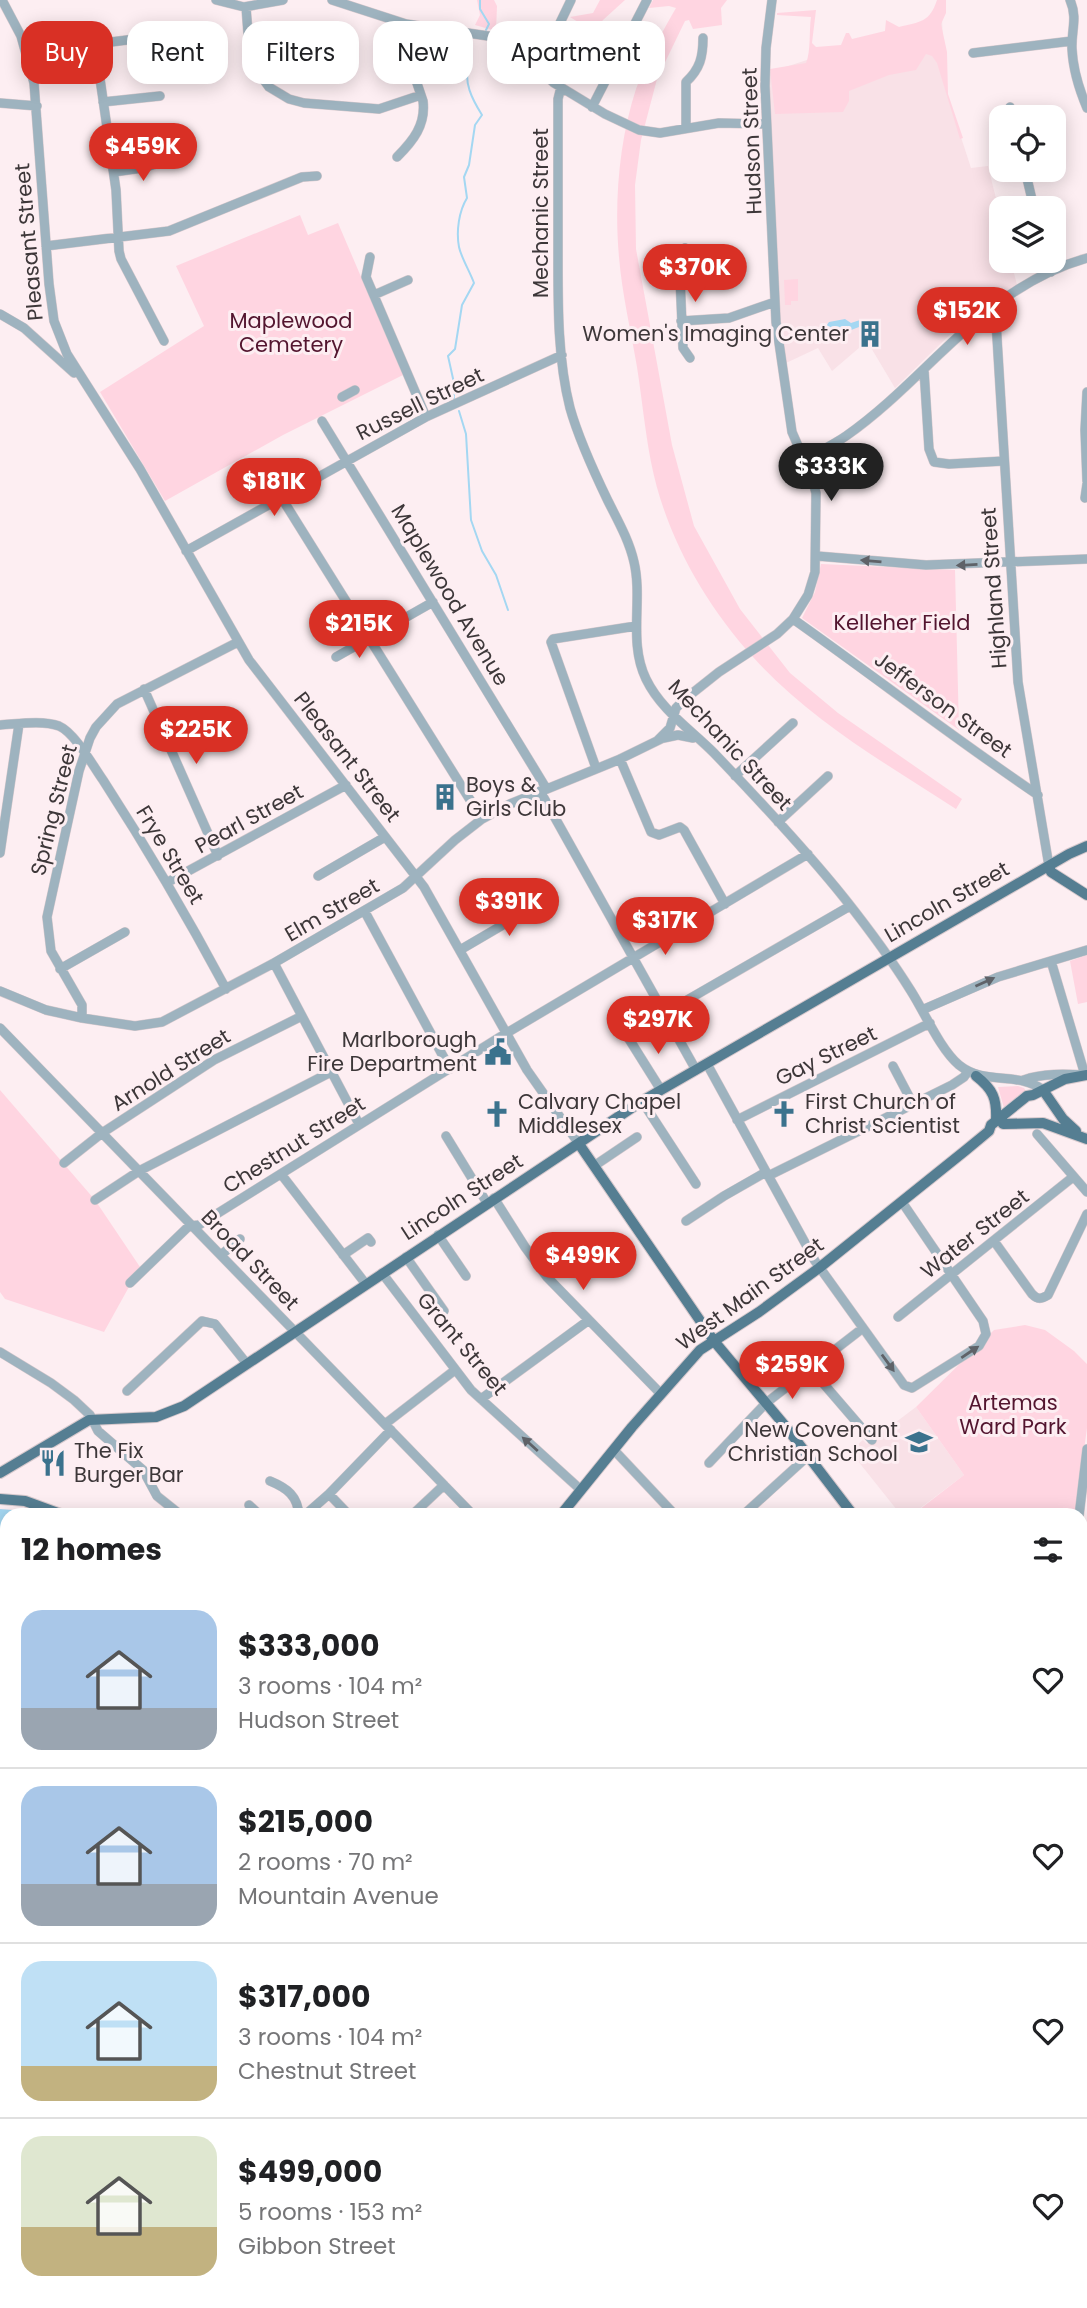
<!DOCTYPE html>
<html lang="en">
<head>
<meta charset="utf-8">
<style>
	:root { --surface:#fff; --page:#f6f6f6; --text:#202124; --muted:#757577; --line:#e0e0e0; --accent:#d93025 }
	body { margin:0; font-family:Poppins,sans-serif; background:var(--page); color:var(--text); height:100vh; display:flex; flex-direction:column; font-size:26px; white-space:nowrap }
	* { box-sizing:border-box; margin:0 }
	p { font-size:23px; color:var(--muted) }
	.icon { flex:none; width:38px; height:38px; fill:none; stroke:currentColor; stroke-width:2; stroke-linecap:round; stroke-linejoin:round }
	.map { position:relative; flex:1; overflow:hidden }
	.sheet { position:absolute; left:0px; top:1508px; width:1088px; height:800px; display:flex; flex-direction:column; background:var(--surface); border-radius:21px 21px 0 0; box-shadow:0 4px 18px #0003 }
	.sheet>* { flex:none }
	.top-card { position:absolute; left:21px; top:21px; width:700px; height:63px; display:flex; gap:14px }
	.buttons { position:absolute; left:989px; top:105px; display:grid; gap:14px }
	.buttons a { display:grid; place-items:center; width:77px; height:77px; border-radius:14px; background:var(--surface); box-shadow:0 4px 18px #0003; font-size:35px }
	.price { position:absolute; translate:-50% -60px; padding:0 16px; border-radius:24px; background:var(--accent); color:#fff; font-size:23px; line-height:46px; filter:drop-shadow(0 2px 4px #0008) }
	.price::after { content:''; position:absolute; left:50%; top:42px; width:21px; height:16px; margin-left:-10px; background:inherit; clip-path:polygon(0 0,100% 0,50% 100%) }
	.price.current { background:#222; color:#fff }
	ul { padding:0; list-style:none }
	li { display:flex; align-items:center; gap:21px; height:175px; padding:0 21px }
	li+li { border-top:2px solid var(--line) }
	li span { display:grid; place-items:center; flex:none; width:196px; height:140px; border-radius:21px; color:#555 }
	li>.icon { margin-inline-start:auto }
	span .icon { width:84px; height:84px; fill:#fffc; stroke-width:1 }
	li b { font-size:30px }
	h2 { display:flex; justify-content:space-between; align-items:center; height:84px; padding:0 21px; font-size:30px }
	.chip { padding:0 24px; border-radius:21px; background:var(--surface); box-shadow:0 4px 18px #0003; font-size:24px; line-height:63px }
	.chip.current { background:var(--accent); color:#fff }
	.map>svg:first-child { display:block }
	.built { fill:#f9e1e7 }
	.green { fill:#ffd5e1 }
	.water { fill:#a4d7f2 }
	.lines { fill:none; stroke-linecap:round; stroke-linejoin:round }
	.stream { stroke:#a4d7f2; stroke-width:2 }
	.minor-casing { stroke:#d7c9cd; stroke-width:10 }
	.major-casing { stroke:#d7c9cd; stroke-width:12 }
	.minor { stroke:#9eb3bf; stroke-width:9 }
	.major { stroke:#557e92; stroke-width:10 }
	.oneway { fill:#5f6268 }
	.labels { text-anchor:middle; stroke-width:6; stroke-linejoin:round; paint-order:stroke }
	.street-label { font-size:21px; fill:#3d3739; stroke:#fdeef2 }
	.park-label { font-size:21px; fill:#53152f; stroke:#fdeef2 }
	.poi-label { font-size:21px; fill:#3d3739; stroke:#fdeef2; text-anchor:start }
</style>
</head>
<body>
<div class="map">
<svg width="1087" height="2308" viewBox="0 0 1087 2308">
	<rect width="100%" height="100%" fill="#fdeef2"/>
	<path class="built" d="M 942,16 L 944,85 L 971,168 L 988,166 L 1001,219 L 1001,261 L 1011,261 L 1017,285 L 967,318 L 895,388 L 867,341 L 832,371 L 818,348 L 786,363 L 778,299 L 774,176 L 767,73 Z
		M 916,1407 L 964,1475 L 911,1515 L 901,1515 L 850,1451 L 863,1440 L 867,1444 Z"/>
	<path class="green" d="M 477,0 L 494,0 L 497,6 L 496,31 L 475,25 L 480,15 Z
		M 600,0 L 625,0 L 603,20 L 565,70 L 586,27 L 570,17 L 593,13 Z
		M 653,0 L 727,0 L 721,8 L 722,25 L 693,29 L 689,20 L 685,21 L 657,79 L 641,140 L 635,185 L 636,249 L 672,445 L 694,526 L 740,609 L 790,673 L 838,713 L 962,799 L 956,809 C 885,763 811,721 753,657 C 704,603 665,534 651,462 C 645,431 642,399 637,367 C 631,331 622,294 619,257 C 614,203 619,141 636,89 C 646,62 661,34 676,8 L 669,6 L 649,8 Z
		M 937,0 L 946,0 L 946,13 L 941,24 L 947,52 L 948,94 L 963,138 L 960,139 L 937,63 L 932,56 L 926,54 L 916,70 L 889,75 L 849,91 L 849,101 L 843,112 L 775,114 L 770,69 L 806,63 C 811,52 809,30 811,17 L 777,15 L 777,13 L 816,10 L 812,43 L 816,47 L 841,45 L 846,33 L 849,33 L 852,39 L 885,31 L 886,20 L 899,27 C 920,22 930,22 937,0 Z
		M 300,215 L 308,235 L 338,223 L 403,375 L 283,435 L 165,501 L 100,392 L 204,326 L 176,266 Z
		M 798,279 L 798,301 L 791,301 L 791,305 L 785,305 L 784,280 Z
		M 821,564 L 955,570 L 959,730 L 802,618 L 815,592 Z
		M 1087,955 L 1087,1002 L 1078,1004 L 1070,961 Z
		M 1018,1086 L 1024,1088 L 1026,1091 L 1004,1108 L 998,1087 Z
		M 0,1090 L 95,1200 L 140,1267 L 104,1332 L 5,1299 L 0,1292 Z
		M 1025,1325 L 1045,1330 L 1074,1351 L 1087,1364 L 1087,1428 L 1075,1515 L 911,1516 L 964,1475 L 916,1407 L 994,1330 Z
		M 0,1511 L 7,1516 L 7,2126 L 0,2132 Z
		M 1082,1935 L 1087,1938 L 1087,2308 L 751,2308 L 753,2301 L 1082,2301 Z
		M 681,2301 L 740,2301 L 734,2304 L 732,2308 L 684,2308 Z"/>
	<path class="water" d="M 845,319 L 851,323 L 860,320 L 859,327 L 838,335 L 826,335 L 826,326 L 829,322 Z
		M 0,1509 L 26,1511 L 39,1515 L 7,1516 L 7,1954 L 0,1955 Z"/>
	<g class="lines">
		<path class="stream" d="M 480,0 L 480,9 L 489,24 L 486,30
			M 454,399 L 454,383 L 448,356 L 455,349 L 462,305 L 474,283 C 470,272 461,257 459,247 C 456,231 459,211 467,198 L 464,177 L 469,165 L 475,125 L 482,115 C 472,99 463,82 469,63
			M 459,411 L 466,434 L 471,520 L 482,551 L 496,575 L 508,610
			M 1082,2280 L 1087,2307
			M 718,2308 L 722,2301"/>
		<defs>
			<path id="minor" d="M 2,0 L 21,36 L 34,83 L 49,284 L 54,321 L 67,354 L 140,469 L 249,660 L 424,887 L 527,1070 L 579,1144
				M 216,0 L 244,7 L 283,0
				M 332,0 L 406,24 L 495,37 L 522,53 L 554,83 L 605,114 L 639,130 L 660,133 L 719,123 L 766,124
				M 1070,0 C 1078,18 1071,31 1072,49 C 1073,70 1079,89 1087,108
				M 246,7 L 249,46 L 256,69 L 269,87 L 289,99 L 304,103 L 379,109 L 421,95
				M 95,44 L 116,190 L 119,251 L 121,259 L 164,341
				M 973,53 L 1072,41
				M 528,59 L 559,25 L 571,0
				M 30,63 L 95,44 L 143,38
				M 561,87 L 558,99 C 558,149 558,198 558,248 C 558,300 557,357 570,408 C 579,440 594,472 608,501 C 618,521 629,540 634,562 C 643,600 628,642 646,679 C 661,710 690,729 714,753 C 759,800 804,848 845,899 C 868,928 891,959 911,991 C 925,1013 940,1049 959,1065 C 985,1086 1018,1071 1043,1090
				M 103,102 L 160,96
				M 0,103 L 37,106
				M 592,107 L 647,0
				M 1010,107 L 1013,117
				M 686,128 L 686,82 C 700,69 703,57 703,38
				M 397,157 C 413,141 426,125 423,101 L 404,45 L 406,24
				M 1025,170 L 1034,208
				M 114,172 L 142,168 L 166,161
				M 46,246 L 169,231 L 302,177 L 317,176
				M 685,248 L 679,254 L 683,348 L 690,358
				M 370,257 L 366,277 L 426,417
				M 1047,261 L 1051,272
				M 374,295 L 408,280
				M 995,305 L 1018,682 L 1049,866
				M 0,314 L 24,328 L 74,373
				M 681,321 L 729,318 L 775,302
				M 924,370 L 929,449 L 934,462 L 949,464 L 1004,461
				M 1087,392 L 1085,430 L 1087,481
				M 342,397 L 355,390
				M 322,421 L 546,788
				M 804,460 C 818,452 833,445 846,436 C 929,378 983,287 1087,258
				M 281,497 L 482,819
				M 1085,498 L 1087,484
				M 186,551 L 426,417 L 562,355
				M 817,556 L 926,565 L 1087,559
				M 793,619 C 875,677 955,739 1038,795
				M 336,657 L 433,602
				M 144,689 L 218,856
				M 0,725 C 18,724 42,720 59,726 C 75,733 93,766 103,780 C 147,848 188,918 226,989
				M 659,739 L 678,735 L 693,738
				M 658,740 L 670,728 L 676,708 L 685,699 L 719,672 L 777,634 L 793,619 L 808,595 L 815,572 L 816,493 L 812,478 L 792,432 L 776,322 L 765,86 L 766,48 L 772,0
				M 620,759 L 651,832 L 659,835 L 680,827 L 684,830 L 725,904
				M 596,768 L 551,642 L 553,639 L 636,626
				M 735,776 L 793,723
				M 540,791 L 696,1070
				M 778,822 L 828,776
				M 0,853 L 19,724
				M 318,876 L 385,837
				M 168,882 L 346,785
				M 365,912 L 450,1069
				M 460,950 L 544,901
				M 274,963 L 359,1124
				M 60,969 L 125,932
				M 0,991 L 46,1010 L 82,1018 L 135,1026 L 162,1022 L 274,963 L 403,888 L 455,840 L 482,819 L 510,804 L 618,760 L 663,738
				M 922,1010 L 998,977 L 1087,950
				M 663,1014 L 850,906
				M 82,1018 L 82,1005 L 51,951 L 47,917 L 79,771 L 90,738 L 96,727 L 117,704 L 238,642
				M 0,1028 L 474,1516
				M 629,1039 L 661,1090
				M 707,1064 L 815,1261 L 904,1385 L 912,1388 L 979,1346 L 986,1334 L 983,1321 L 902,1202
				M 893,1066 L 913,1104
				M 1024,1080 C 1042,1073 1066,1074 1085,1075 L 1051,961
				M 642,1101 L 696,1184
				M 737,1120 L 930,1023
				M 1037,1134 L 1087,1192
				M 446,1136 L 487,1203
				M 64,1163 L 102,1133 L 214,1060 L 302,1016
				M 594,1166 L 637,1137
				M 281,1174 L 365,1283
				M 768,1176 L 952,1085 L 964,1077 L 968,1071
				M 494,1198 L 525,1247 L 547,1277 L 661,1394
				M 95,1200 L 139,1171 L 331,1072
				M 686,1221 L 724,1196 L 766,1172
				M 438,1235 L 466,1276
				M 994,1241 L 1032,1294 C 1038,1300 1041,1299 1048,1295 L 1087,1214
				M 221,1255 L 240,1239
				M 343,1255 L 368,1238 L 371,1242
				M 406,1257 L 444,1311
				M 382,1273 L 471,1390 L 581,1490
				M 130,1283 L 189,1226 L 199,1225 L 500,1037 L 808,854
				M 898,1317 L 1073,1177
				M 0,1352 L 51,1383 L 74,1400 L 90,1415 L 98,1431 L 143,1470 L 157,1496 L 182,1516
				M 810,1368 L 872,1440
				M 127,1391 L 202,1321 L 215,1324 L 247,1364
				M 481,1399 L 589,1320
				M 385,1424 L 455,1370
				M 614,1450 L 676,1516
				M 709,1463 L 766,1403 L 863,1328
				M 270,1481 C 287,1488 298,1496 299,1516
				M 329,1494 L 350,1516
				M 249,1505 L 261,1516
				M 304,1516 L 329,1494 L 391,1430
				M 411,1516 L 444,1485
				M 742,1516 L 808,1456
				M 1079,1516 L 1087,1449
				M 1082,1642 L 1087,1683
				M 1082,1831 L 1087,1827
				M 261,2301 L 269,2308
				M 591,2301 L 603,2308
				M 113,2308 L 122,2301
				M 459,2308 L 470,2301"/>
			<path id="major" d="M 1049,866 L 1051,872 L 1087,895
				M 976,1076 C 993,1089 997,1099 996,1120
				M 1043,1090 L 1063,1119 L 1076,1131
				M 1003,1124 L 1043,1123 L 1087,1139
				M 579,1144 L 714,1341 L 786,1427 L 854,1516
				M 0,1473 L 89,1420 L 156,1417 L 184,1406 L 642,1101 L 1069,854 L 1087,846
				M 0,1499 L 25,1501 L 66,1516
				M 560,1516 L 632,1427 L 700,1350 L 759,1312 L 819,1268 L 966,1150 L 989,1131 L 991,1125 L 1027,1096 L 1033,1095 L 1065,1079 L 1087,1075
				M 1082,1788 L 1087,1793
				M 0,2140 L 7,2134"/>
		</defs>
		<use href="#minor" class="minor-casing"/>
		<use href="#major" class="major-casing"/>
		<use href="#minor" class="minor"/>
		<use href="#major" class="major"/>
	</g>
	<defs><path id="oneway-solid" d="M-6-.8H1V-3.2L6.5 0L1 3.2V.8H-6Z" transform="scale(1.75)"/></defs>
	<g class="oneway">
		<use href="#oneway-solid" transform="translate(871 561) rotate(-175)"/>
		<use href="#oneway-solid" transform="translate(967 565) rotate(177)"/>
		<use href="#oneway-solid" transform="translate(985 982) rotate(-24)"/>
		<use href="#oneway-solid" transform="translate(970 1352) rotate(-34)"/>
		<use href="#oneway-solid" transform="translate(888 1363) rotate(54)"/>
		<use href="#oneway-solid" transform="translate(530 1444) rotate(-138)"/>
	</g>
	<defs>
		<symbol id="building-bare" viewBox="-9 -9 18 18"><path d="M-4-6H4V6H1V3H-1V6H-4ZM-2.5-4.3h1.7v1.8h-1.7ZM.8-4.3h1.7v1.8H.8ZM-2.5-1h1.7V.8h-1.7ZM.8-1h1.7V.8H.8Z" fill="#3b728d" stroke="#fdeef2" stroke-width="2.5" paint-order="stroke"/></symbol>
		<symbol id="civic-bare" viewBox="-9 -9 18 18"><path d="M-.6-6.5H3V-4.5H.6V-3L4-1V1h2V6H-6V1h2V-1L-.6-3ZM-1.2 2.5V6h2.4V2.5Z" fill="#3b728d" stroke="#fdeef2" stroke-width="2.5" paint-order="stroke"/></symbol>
		<symbol id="church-bare" viewBox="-9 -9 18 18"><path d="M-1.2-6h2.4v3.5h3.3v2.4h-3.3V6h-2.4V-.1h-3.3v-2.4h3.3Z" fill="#3b728d" stroke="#fdeef2" stroke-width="2.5" paint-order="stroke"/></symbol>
		<symbol id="school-bare" viewBox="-9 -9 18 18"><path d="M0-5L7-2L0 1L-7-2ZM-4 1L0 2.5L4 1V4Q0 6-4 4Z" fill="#3b728d" stroke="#fdeef2" stroke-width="2.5" paint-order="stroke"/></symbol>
		<symbol id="restaurant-bare" viewBox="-9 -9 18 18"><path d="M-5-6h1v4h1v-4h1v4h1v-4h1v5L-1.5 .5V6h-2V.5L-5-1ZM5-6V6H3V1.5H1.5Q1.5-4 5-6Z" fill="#3b728d" stroke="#fdeef2" stroke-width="2.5" paint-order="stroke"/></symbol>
	</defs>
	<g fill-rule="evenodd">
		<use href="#building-bare" x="851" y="315" width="38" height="38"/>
		<use href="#building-bare" x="426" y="778" width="38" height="38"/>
		<use href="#civic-bare" x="479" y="1033" width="38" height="38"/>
		<use href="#church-bare" x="478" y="1095" width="38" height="38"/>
		<use href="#church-bare" x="765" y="1095" width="38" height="38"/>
		<use href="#school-bare" x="900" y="1423" width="38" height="38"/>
		<use href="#restaurant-bare" x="34" y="1444" width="38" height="38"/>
	</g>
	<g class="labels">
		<g class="street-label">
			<text transform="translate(752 141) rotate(-92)" y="7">Hudson Street</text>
			<text transform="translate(541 213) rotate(-90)" y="7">Mechanic Street</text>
			<text transform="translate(29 242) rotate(-95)" y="7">Pleasant Street</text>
			<text transform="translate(420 404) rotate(-26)" y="7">Russell Street</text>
			<text transform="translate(994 588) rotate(-94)" y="7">Highland Street</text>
			<text transform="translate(450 595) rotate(59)" y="7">Maplewood Avenue</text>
			<text transform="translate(943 705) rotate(36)" y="7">Jefferson Street</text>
			<text transform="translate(730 745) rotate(47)" y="7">Mechanic Street</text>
			<text transform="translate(347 757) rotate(52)" y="7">Pleasant Street</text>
			<text transform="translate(54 810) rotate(-76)" y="7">Spring Street</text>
			<text transform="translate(249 819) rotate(-29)" y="7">Pearl Street</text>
			<text transform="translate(170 855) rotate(59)" y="7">Frye Street</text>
			<text transform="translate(947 902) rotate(-30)" y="7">Lincoln Street</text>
			<text transform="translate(332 910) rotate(-30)" y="7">Elm Street</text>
			<text transform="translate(826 1056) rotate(-26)" y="7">Gay Street</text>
			<text transform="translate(171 1070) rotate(-32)" y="7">Arnold Street</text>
			<text transform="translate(294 1145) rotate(-32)" y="7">Chestnut Street</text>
			<text transform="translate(462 1197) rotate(-33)" y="7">Lincoln Street</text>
			<text transform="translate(975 1234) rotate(-38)" y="7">Water Street</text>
			<text transform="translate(250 1260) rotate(46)" y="7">Broad Street</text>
			<text transform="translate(750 1294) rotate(-36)" y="7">West Main Street</text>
			<text transform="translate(462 1344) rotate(50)" y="7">Grant Street</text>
		</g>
		<g class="park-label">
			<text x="291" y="328">Maplewood<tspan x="291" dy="24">Cemetery</tspan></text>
			<text x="902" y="630">Kelleher Field</text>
			<text x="1013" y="1410">Artemas<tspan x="1013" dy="24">Ward Park</tspan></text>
		</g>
		<g class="poi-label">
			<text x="849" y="341" text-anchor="end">Women's Imaging Center</text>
			<text x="466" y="792">Boys &amp;<tspan x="466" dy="24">Girls Club</tspan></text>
			<text x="477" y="1047" text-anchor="end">Marlborough<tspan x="477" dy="24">Fire Department</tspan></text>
			<text x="518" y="1109">Calvary Chapel<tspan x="518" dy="24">Middlesex</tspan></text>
			<text x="805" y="1109">First Church of<tspan x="805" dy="24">Christ Scientist</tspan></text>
			<text x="898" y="1437" text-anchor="end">New Covenant<tspan x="898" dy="24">Christian School</tspan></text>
			<text x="74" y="1458">The Fix<tspan x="74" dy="24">Burger Bar</tspan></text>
		</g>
	</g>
</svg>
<div class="buttons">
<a><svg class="icon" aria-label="locate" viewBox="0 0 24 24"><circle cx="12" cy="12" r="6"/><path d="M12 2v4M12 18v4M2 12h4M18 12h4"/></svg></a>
<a><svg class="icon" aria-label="layers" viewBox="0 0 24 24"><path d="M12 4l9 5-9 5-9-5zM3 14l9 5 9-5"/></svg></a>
</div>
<b class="price" style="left:143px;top:183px">$459K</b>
<b class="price" style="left:695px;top:304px">$370K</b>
<b class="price" style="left:967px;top:347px">$152K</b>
<b class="price current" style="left:831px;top:503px">$333K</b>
<b class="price" style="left:274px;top:518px">$181K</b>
<b class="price" style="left:359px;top:660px">$215K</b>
<b class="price" style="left:196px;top:766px">$225K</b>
<b class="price" style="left:509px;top:938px">$391K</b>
<b class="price" style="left:665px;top:957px">$317K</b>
<b class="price" style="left:658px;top:1056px">$297K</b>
<b class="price" style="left:583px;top:1292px">$499K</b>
<b class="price" style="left:792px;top:1401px">$259K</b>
<div class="top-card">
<a class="chip current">Buy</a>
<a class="chip">Rent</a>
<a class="chip">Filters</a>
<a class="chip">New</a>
<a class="chip">Apartment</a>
</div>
<section class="sheet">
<h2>12 homes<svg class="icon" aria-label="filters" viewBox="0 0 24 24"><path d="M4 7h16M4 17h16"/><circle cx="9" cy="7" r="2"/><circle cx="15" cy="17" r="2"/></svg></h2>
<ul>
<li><span style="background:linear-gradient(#a9c7e8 70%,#9aa5b1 0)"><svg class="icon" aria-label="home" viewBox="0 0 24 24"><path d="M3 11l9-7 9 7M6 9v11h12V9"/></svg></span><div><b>$333,000</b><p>3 rooms · 104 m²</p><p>Hudson Street</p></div><svg class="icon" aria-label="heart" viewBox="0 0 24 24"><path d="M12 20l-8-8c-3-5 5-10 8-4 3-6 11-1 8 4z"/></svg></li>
<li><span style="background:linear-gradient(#a9c7e8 70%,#9aa5b1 0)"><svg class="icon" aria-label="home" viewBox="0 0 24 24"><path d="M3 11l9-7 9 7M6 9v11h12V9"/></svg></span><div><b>$215,000</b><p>2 rooms · 70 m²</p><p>Mountain Avenue</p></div><svg class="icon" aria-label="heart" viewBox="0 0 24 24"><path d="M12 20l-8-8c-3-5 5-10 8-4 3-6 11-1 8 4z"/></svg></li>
<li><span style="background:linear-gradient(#bfe0f5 75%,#c2b280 0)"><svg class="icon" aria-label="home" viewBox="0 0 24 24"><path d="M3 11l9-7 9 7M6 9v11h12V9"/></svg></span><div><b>$317,000</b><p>3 rooms · 104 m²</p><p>Chestnut Street</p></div><svg class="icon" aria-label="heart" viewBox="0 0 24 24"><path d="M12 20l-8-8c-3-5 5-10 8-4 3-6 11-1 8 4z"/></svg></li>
<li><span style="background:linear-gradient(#dfe7d0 65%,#c2b280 0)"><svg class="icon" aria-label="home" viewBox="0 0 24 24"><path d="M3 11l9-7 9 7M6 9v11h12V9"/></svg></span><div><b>$499,000</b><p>5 rooms · 153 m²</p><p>Gibbon Street</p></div><svg class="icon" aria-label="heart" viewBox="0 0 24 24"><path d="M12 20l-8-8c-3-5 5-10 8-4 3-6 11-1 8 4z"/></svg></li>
</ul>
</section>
</div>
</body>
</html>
